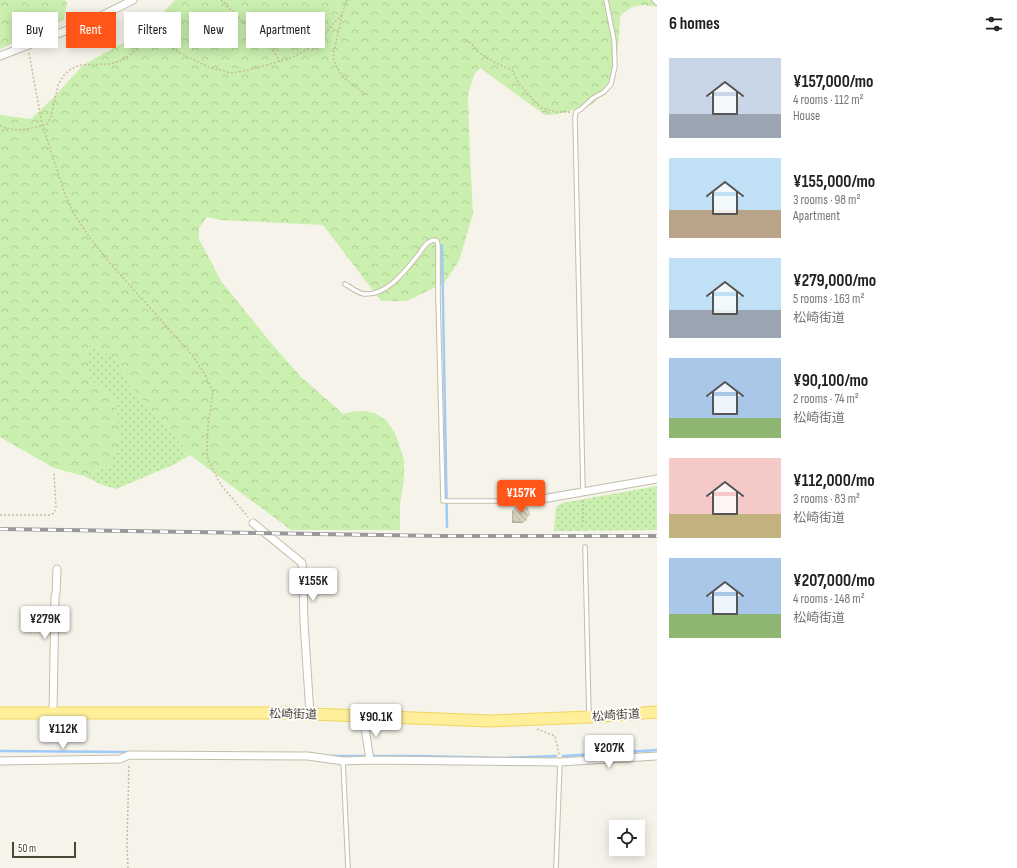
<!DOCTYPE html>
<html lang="en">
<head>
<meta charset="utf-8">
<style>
	:root { --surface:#fff; --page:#f6f6f6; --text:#222; --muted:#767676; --accent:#ff5518 }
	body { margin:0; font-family:"Sofia Sans Condensed","Noto Sans JP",sans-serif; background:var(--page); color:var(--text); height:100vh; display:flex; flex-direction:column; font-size:15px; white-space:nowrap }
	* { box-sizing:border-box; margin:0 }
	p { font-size:13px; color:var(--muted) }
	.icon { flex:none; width:22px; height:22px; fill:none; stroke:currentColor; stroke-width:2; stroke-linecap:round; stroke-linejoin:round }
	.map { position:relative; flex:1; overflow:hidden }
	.details { display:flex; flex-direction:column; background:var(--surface); width:360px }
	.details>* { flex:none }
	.banner { position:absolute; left:12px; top:12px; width:380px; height:36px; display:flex; gap:8px }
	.tools { position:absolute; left:609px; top:820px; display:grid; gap:8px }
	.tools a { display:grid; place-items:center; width:36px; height:36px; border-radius:0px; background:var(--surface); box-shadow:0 2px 10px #0003; font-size:20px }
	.scale { position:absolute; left:12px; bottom:10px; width:64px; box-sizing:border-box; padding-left:4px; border:2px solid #4c4637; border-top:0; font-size:11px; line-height:14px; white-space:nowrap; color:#4c4637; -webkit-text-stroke:3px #fff; paint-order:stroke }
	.price { position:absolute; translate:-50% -34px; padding:0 9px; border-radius:4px; background:#fff; color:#222; font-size:13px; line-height:26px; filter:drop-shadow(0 1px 2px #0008) }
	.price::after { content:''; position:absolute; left:50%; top:24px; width:12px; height:9px; margin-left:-6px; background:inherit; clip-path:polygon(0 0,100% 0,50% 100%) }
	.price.current { background:var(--accent); color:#fff }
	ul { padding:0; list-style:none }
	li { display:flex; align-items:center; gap:12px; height:100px; padding:0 12px }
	li span { display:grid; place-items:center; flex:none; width:112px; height:80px; border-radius:0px; color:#555 }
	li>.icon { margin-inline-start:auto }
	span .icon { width:48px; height:48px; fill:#fffc; stroke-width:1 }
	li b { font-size:17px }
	h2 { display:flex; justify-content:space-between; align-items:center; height:48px; padding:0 12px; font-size:17px }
	.pill { padding:0 14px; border-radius:0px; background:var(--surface); box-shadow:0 2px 10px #0003; font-size:14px; line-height:36px }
	.pill.current { background:var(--accent); color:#fff }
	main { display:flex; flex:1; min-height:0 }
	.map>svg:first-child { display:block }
	.grass { fill:url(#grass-dots) }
	.forest { fill:url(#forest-crowns) }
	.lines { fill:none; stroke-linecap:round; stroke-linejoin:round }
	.stream { stroke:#a0cbf9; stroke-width:2.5 }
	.building { fill:url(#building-back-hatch); stroke:#d5cbb0; filter:url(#shadow) }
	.lane-casing { stroke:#c3beab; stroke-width:5.5 }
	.street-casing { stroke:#c3beab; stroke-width:9 }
	.primary-casing { stroke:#f1d55d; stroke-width:13 }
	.path { stroke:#c7bc9a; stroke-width:1.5; stroke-dasharray:2 2; stroke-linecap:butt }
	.lane { stroke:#fff; stroke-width:3.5 }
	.street { stroke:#fff; stroke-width:7 }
	.primary { stroke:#ffee9a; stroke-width:11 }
	.rail-casing { stroke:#999; stroke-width:4 }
	.rail { stroke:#fff; stroke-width:2.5; stroke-dasharray:8; stroke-linecap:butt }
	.labels { text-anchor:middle; stroke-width:3.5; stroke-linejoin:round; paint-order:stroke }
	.street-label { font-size:12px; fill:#4c4637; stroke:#fff }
</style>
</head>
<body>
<main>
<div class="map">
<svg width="657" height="868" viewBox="0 0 657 868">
	<defs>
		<pattern id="grass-dots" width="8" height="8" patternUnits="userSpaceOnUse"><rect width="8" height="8" fill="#caefae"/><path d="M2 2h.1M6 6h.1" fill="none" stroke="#afce96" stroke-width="1.8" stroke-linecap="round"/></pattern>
		<pattern id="forest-crowns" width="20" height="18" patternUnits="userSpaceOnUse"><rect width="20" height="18" fill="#caefae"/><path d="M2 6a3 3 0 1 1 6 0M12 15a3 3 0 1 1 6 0" fill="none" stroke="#afce96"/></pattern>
		<pattern id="building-back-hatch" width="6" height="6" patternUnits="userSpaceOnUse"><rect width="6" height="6" fill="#d9d2be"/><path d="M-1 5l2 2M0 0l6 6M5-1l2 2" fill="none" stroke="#b2ac9b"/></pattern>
		<filter id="shadow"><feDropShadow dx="-3.5" dy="3.5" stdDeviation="0" flood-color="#0004"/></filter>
	</defs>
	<rect width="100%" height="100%" fill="#f6f4ea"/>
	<path class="grass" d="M 93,344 L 119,363 L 128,383 L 190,455 L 173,465 L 116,489 L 100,484 L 84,476 L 109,465 L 115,401 L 90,379 L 87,348 Z
		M 657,486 L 657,530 L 554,531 L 556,507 L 562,503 Z"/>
	<path class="forest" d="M 0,0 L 65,0 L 67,3 L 64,20 L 0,49 Z
		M 175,0 L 657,0 L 657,7 C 640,4 633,4 620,16 L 619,39 L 611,86 L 591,105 L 558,114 L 545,115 L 480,68 L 474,75 L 468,95 L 470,156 L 473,214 L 459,261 L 444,283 L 407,301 L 381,301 L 323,225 L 221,220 L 207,217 L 199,228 L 199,239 L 221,281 L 271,343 L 300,376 L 343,414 L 350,412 L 364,411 L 375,413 L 387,421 L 396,435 L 404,460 L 404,478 L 400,504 L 400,530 L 291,530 L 190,455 L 128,383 L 119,363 L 93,344 L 87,348 L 90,379 L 115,401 L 121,442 L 109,465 L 84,476 L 54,468 L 0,437 L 0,115 L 31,119 L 53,98 L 83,65 L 145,31 Z"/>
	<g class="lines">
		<path class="stream" d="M 442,245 L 447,527
			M 0,751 L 128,752
			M 329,756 L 364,756
			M 373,756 L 420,756 L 503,758 L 556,756
			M 563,756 L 657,750"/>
	</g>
	<path class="building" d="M 515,507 L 528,508 L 528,511 L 529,511 L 529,516 L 527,516 L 526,521 L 514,520 Z"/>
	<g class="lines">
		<defs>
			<path id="lane" d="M 654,0 L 657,3
				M 345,284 C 350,287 358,293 364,294 C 387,296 406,270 418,255 C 422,250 425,243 431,241 C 434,239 434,240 437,241 L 438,245 L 438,298 L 443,501 L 511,501
				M 583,492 L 575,117 L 576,112 L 581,109 L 593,98 L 604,92 L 611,84 L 615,66 L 614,40 L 606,0
				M 585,547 L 589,716
				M 343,761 L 348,868
				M 556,868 L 560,762"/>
			<path id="street" d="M 0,56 L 91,21 L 133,0
				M 511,501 L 548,498 L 657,479
				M 253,523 L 302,563 L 303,576 L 304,622 L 310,714
				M 53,713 L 55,596 L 56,593 L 57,569
				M 364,716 L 364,722 L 370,760
				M 0,761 L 120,759 L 129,755 L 308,756 L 343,761 L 370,760 L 560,762 L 657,756"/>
			<path id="primary" d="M 0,713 L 286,713 L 490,721 L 589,717 L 657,712"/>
		</defs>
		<use href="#lane" class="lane-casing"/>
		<use href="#street" class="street-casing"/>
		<use href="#primary" class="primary-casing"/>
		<path class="path" d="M 221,0 L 245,24 L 273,50 L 280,62
			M 347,0 L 342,14 L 333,57 L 337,68 L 343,77 L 366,95
			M 465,41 L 471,43 L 478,52 L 494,62 L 512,70 L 520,85 L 541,108 L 557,112 L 570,112
			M 29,53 L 42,124 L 65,194 L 74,214 L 90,238 L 109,262 L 192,355 L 204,373 L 213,391 L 208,427 L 207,448 L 208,460 L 221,485 L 248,517
			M 0,125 C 14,134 32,128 47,124 L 51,117 L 58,85 L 64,75 L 71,69 L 80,65 L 110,64 L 120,61 L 129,56 L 143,44 L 159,42 L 208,67 L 231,73 L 249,70 L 291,58 L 316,44 L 342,14
			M 583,500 L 583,523
			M 0,515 L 50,515 C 54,514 55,511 56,507 L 54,472
			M 537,729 L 555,736 L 559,754
			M 128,868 L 127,845 L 129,764"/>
		<use href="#lane" class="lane"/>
		<use href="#street" class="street"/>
		<use href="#primary" class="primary"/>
		<defs>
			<path id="rail" d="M 0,529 L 442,536 L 657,536"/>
		</defs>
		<use href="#rail" class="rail-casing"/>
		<use href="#rail" class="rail"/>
	</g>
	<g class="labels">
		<g class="street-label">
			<text transform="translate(293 714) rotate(1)" y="4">松崎街道</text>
			<text transform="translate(616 715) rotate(-4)" y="4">松崎街道</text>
		</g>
	</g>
</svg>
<div class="tools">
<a><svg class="icon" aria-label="locate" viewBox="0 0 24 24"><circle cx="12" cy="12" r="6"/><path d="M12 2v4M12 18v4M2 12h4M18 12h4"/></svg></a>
</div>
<div class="scale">50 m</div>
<b class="price current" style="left:521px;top:514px">¥157K</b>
<b class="price" style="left:313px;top:602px">¥155K</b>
<b class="price" style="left:45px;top:640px">¥279K</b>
<b class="price" style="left:376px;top:738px">¥90.1K</b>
<b class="price" style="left:63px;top:750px">¥112K</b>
<b class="price" style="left:609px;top:769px">¥207K</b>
<div class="banner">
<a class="pill">Buy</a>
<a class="pill current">Rent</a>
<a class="pill">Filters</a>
<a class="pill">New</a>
<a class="pill">Apartment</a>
</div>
</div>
<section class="details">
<h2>6 homes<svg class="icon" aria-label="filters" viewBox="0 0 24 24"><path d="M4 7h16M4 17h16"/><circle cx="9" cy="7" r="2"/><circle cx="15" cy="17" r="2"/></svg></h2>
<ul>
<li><span style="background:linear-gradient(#c9d6e8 70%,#9aa5b1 0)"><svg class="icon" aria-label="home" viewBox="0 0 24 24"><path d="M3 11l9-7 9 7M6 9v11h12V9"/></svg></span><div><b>¥157,000/mo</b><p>4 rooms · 112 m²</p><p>House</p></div></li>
<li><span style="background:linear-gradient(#bfe0f5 65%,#b9a48a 0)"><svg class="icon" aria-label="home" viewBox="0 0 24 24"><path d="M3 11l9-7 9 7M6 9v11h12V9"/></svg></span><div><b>¥155,000/mo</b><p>3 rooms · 98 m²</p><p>Apartment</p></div></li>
<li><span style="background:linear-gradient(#bfe0f5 65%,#9aa5b1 0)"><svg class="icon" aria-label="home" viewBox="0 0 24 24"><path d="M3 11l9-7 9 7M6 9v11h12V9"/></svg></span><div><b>¥279,000/mo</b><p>5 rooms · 163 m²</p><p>松崎街道</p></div></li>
<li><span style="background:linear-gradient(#a9c7e8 75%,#8fb573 0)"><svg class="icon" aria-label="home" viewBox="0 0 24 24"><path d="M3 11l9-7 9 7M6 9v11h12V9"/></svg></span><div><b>¥90,100/mo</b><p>2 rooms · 74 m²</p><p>松崎街道</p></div></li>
<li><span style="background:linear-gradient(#f6c9c9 70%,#c2b280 0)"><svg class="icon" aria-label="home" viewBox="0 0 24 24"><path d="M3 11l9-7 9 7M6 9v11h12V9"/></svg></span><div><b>¥112,000/mo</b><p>3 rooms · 83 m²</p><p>松崎街道</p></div></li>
<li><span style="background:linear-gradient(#a9c7e8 70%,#8fb573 0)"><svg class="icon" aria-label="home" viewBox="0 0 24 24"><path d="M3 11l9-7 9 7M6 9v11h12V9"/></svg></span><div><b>¥207,000/mo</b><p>4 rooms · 148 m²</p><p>松崎街道</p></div></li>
</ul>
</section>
</main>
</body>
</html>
